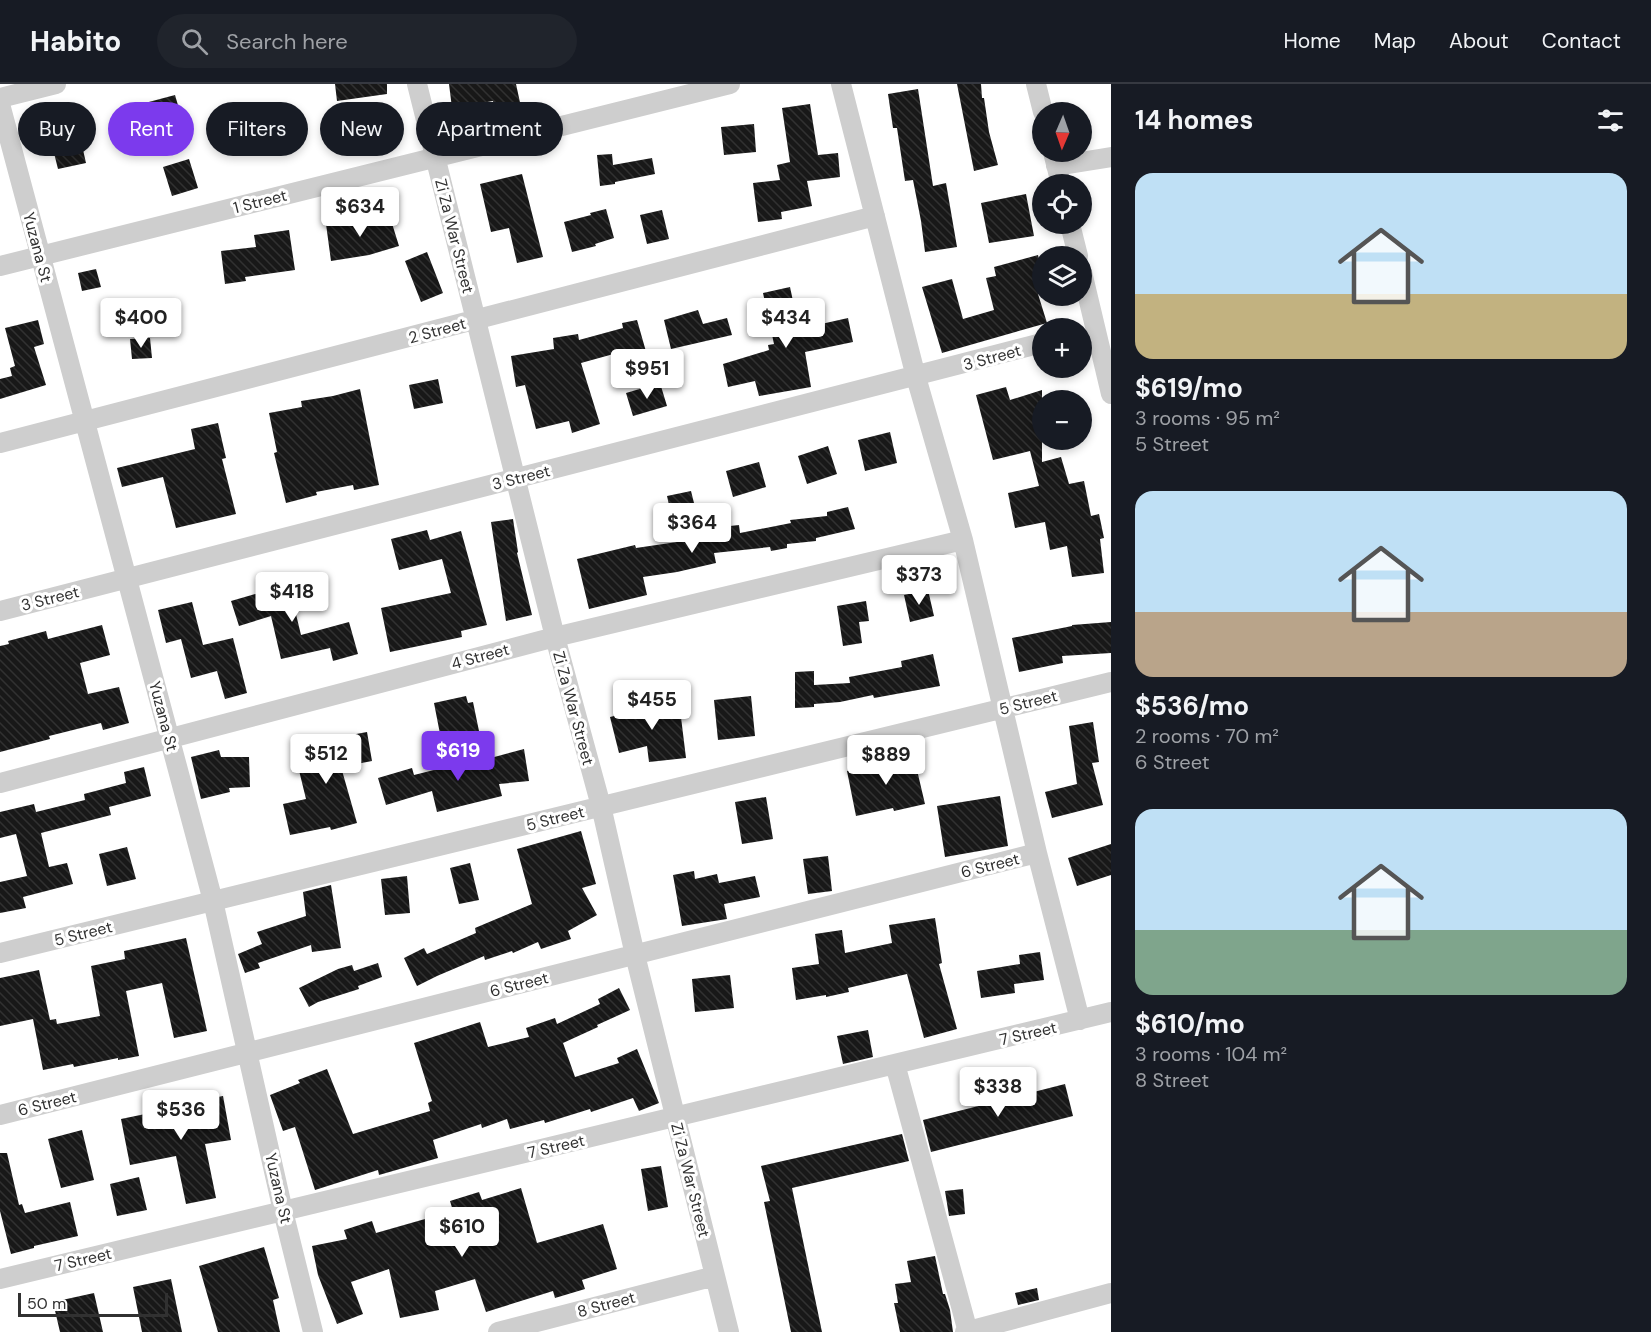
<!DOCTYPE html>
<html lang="en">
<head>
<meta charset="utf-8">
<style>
	:root { --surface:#171b24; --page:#20242c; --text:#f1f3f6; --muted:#9ea1a6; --line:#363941; --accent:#7c3aed }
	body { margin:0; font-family:"DM Sans",sans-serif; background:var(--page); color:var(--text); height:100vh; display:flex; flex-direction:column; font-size:22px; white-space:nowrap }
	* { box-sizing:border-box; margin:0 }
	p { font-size:20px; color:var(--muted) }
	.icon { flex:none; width:33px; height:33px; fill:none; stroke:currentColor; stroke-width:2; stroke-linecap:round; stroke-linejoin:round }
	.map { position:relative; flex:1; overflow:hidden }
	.sheet { display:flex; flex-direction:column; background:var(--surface); width:540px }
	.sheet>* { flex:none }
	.guide { position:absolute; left:18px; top:18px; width:570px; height:54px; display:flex; gap:12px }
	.needle { width:39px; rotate:182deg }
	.fabs { position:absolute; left:1032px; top:18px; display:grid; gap:12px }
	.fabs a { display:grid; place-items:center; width:60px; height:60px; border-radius:50%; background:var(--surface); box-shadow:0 3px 9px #0003; font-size:30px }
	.scale { position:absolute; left:18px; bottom:15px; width:150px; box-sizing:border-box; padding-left:6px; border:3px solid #313131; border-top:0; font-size:16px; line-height:21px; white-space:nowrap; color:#313131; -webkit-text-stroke:4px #fff; paint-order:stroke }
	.price { position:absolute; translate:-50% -51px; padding:0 14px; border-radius:6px; background:#fff; color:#222; font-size:20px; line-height:39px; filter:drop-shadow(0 2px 3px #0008) }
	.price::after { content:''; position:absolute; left:50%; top:36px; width:18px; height:14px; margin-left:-9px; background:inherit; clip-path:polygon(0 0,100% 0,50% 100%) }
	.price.active { background:var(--accent); color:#fff }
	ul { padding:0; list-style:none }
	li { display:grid; align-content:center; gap:12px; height:318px; padding:0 24px }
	li span { display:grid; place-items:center; height:186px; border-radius:18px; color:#555 }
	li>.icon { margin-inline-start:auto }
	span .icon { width:108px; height:108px; fill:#fffc; stroke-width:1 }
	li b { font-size:26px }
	h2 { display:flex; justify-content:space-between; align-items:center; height:72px; padding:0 24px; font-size:26px }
	.pill { padding:0 21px; border-radius:27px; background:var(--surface); box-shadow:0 3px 9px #0003; font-size:21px; line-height:54px }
	.pill.active { background:var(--accent); color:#fff }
	header { display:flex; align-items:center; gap:36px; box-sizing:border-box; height:84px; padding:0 30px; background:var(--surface); border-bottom:2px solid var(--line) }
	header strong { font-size:28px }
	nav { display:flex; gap:33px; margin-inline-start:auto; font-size:21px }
	.search { width:420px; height:54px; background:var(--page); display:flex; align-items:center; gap:15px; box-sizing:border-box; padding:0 21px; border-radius:33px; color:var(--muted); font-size:22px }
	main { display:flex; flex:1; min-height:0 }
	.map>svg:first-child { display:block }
	.building { fill:url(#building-back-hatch) }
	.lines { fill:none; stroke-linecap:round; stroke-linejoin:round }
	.minor { stroke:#cecece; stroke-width:20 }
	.labels { text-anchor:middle; stroke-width:6; stroke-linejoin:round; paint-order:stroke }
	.street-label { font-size:16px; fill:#313131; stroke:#fff }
</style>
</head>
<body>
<header>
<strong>Habito</strong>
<div class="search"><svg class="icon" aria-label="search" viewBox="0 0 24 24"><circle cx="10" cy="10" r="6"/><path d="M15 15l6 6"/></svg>Search here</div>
<nav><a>Home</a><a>Map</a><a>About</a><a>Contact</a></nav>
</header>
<main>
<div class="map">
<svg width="1111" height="1248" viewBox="0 0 1111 1248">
	<defs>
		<pattern id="building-back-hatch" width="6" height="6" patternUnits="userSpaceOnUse" patternTransform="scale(1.5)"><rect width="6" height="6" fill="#181818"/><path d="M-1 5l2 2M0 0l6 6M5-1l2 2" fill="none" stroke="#313131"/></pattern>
	</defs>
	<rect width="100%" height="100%" fill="#fff"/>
	<path class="building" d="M 335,0 L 387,0 L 387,10 L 337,17 Z
		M 449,0 L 516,0 L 521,23 L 495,28 L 493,17 L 452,24 Z
		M 957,0 L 981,0 L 982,14 L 984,14 L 989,48 L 998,81 L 974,87 Z
		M 918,5 L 933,102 L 946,99 L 957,163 L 925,168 L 921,137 L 913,96 L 905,97 L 897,44 L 893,44 L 888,10 Z
		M 175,11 L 182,35 L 135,47 L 136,53 L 119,57 L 113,33 L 147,25 L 145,19 Z
		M 810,20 L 818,71 L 838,69 L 840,93 L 807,97 L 812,122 L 781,128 L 782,135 L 758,138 L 753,99 L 780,96 L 777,81 L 790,78 L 782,24 Z
		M 77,39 L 86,79 L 58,85 L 48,45 Z
		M 754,40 L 756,68 L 724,71 L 721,43 Z
		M 612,70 L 613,81 L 652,74 L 655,90 L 615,98 L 615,100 L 600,102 L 597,71 Z
		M 189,75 L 198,104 L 172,112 L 163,83 Z
		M 522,90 L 543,173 L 517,179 L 509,144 L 491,148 L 480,100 Z
		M 1026,110 L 1034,152 L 989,159 L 981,119 Z
		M 606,125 L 614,154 L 595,160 L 596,162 L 572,168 L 564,138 L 591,131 L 590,129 Z
		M 662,126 L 669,155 L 647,160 L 640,131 Z
		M 390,133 L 399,162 L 369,171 L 331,177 L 326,140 L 359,135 L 361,142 Z
		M 289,146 L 295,186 L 245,193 L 246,197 L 225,200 L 221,167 L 256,163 L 254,151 Z
		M 427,168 L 443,209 L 421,218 L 405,177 Z
		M 1038,171 L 1042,188 L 1042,209 L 1038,210 L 1047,239 L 942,269 L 922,203 L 952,195 L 963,235 L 994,226 L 986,194 L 996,192 L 994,183 Z
		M 96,185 L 101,203 L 82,207 L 78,189 Z
		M 790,203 L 799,245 L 848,234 L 853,258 L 805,268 L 811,303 L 759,312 L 755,297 L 728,303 L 723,280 L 769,266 L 768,261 L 774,260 L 763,209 Z
		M 698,226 L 703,240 L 727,234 L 732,251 L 671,265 L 664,236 Z
		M 38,236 L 44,260 L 34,263 L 46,301 L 0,315 L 0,295 L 12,292 L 10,284 L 15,282 L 5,244 Z
		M 637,236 L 647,271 L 630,275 L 628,266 L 581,279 L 600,340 L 572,349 L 569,337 L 536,345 L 525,301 L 516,303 L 511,272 L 554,265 L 553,254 L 578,250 L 579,256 L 623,244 L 622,239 Z
		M 150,254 L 152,274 L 132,275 L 130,255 Z
		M 438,295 L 443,319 L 414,325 L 409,301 Z
		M 660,299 L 667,322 L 633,332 L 626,309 Z
		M 1006,303 L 1010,316 L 1042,306 L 1042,378 L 1061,373 L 1069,400 L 1084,397 L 1091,432 L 1099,430 L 1104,454 L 1100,455 L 1104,489 L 1072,493 L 1067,462 L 1050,466 L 1045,438 L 1015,444 L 1008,409 L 1039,402 L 1030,367 L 993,376 L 976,311 Z
		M 360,305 L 379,401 L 354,406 L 353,401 L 316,408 L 317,411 L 286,419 L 274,369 L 277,368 L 269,329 L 302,323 L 301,317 L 333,312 Z
		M 218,339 L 226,374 L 222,375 L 236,430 L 176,444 L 163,393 L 122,403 L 117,384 L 195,365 L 191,345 Z
		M 890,348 L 897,379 L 865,387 L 858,356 Z
		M 828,362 L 837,390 L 807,400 L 798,372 Z
		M 759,378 L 766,403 L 733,413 L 726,387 Z
		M 691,407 L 695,423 L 671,430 L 667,412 Z
		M 848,423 L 855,445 L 816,454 L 816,457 L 787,460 L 787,464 L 771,467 L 770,463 L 714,469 L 716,479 L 677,488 L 643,493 L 647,511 L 589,525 L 577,475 L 635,461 L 636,464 L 677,458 L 675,448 L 739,441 L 740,449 L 791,439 L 790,436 L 827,432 L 827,428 Z
		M 513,435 L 518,468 L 517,469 L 532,531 L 506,537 L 491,438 Z
		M 427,446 L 430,456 L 461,447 L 487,541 L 461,547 L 462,553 L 390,568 L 381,524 L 451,509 L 442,475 L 399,486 L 391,455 Z
		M 285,489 L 297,521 L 294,522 L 301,551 L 349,538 L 358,570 L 333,577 L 330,564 L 281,575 L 271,532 L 239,542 L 231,517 L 266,507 L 263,498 Z
		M 928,506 L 934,532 L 910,538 L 904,511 Z
		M 866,517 L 869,537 L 859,538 L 862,559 L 843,562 L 837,522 Z
		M 192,518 L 203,561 L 233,554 L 247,609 L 225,615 L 217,587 L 191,594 L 181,555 L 166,559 L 158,526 Z
		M 1111,538 L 1111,569 L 1062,572 L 1063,579 L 1019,588 L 1012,554 L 1072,542 L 1072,541 Z
		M 102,541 L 110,571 L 80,579 L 88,610 L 119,603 L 129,639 L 103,646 L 101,639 L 49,652 L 50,655 L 0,668 L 0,562 L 9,560 L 8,557 L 46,547 L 48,555 Z
		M 933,570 L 940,602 L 874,614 L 873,611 L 840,618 L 814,620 L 814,623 L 795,624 L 795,588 L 814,587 L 814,601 L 850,599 L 849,593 L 902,583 L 901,577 Z
		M 466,612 L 468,619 L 473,618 L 479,647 L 441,655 L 434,619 Z
		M 751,612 L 755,652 L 718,656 L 714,616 Z
		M 679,617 L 686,674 L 649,678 L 647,662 L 619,669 L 610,633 L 642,625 L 642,622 Z
		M 1093,638 L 1099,678 L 1092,679 L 1103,721 L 1052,734 L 1045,708 L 1077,700 L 1069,642 Z
		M 367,648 L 372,677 L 341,683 L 357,739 L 331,746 L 330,743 L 290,751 L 283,720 L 306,715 L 294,666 L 340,656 L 340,653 Z
		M 524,665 L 529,697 L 499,700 L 502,712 L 437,728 L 432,707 L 386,721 L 378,694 L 412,684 L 414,691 L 450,682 L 450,685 Z
		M 219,666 L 221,673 L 249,673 L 250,703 L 229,704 L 230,708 L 201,715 L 191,673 Z
		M 913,669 L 925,720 L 894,727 L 893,724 L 856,732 L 847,687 L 883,680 L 882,676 Z
		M 144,683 L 151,712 L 109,723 L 111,731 L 41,749 L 49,783 L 67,779 L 73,800 L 23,813 L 26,824 L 0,829 L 0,798 L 27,792 L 16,750 L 0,754 L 0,728 L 34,720 L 36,728 L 85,716 L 84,710 L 126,699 L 124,688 Z
		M 1000,712 L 1008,762 L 945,773 L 937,722 Z
		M 766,713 L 773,755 L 742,760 L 735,718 Z
		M 581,747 L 596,800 L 582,804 L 597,831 L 568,847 L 571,855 L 541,865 L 538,858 L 513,869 L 512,867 L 485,876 L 484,872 L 437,892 L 417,902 L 404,874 L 424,864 L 427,870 L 476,849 L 475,844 L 532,820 L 517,765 Z
		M 1111,760 L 1111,791 L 1077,802 L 1068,774 Z
		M 127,763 L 136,795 L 107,802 L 99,770 Z
		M 828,772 L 832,807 L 808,810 L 803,775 Z
		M 470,779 L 479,816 L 459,820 L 450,784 Z
		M 694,787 L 695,795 L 717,790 L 719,799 L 755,792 L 760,813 L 724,820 L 727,835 L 682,842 L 673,791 Z
		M 407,792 L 410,829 L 385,831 L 381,795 Z
		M 331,801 L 341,864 L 312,868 L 311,861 L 258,879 L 260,884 L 245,889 L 238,870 L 262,860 L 257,848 L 306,832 L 303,808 Z
		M 935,834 L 942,879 L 939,880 L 957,945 L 924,954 L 907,890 L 848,904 L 849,908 L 826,913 L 826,911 L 796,916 L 792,884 L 819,880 L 815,850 L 842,846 L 845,869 L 892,859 L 889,841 Z
		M 186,854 L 207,947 L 174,954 L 162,899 L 126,907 L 139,972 L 118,976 L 118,974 L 74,983 L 73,980 L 43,986 L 33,935 L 0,942 L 0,894 L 39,886 L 50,936 L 56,935 L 57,940 L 100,932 L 91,882 L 125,875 L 124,867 Z
		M 1040,868 L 1044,896 L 1014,900 L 1015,909 L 981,914 L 977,887 L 1020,880 L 1019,871 Z
		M 378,879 L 382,893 L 358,902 L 359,905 L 318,918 L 309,923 L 299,904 L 338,885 L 352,881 L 354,887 Z
		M 730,891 L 734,924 L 695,928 L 692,895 Z
		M 619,904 L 630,926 L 597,941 L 598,943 L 563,959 L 575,993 L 619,979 L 617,974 L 637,965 L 659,1019 L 639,1027 L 633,1014 L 591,1028 L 590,1025 L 545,1039 L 544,1036 L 510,1045 L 507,1035 L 482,1044 L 481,1040 L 433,1056 L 438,1074 L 379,1091 L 378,1086 L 315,1106 L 295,1043 L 283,1047 L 270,1011 L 300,999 L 298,996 L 327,985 L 353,1050 L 430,1027 L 428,1019 L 432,1017 L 414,959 L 480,938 L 488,963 L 529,953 L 526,944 L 555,934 L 557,940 L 600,920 L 598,915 Z
		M 868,946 L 873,973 L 843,980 L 837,952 Z
		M 1065,1000 L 1073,1032 L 931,1068 L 923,1036 Z
		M 223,1012 L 231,1056 L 205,1060 L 216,1114 L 186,1120 L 176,1072 L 130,1081 L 121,1035 L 179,1023 L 178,1020 Z
		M 82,1046 L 94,1096 L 61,1104 L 48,1055 Z
		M 902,1050 L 909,1077 L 792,1104 L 822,1248 L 791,1248 L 764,1118 L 770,1117 L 761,1082 Z
		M 0,1069 L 7,1069 L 19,1121 L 22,1120 L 25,1129 L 70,1118 L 78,1152 L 34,1162 L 34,1164 L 11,1170 L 0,1127 Z
		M 661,1082 L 668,1123 L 648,1127 L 641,1085 Z
		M 139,1093 L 147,1126 L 117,1132 L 110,1100 Z
		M 521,1104 L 537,1159 L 603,1140 L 617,1185 L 582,1196 L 585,1205 L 555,1214 L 553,1207 L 486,1228 L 475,1195 L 435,1207 L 439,1226 L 400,1234 L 389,1185 L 351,1198 L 363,1230 L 337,1240 L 318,1191 L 312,1162 L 347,1155 L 344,1146 L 372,1137 L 376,1149 L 453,1127 L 450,1117 L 479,1108 L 482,1116 Z
		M 963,1105 L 965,1130 L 949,1132 L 945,1107 Z
		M 264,1163 L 279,1214 L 273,1216 L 280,1248 L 218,1248 L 199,1182 Z
		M 935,1172 L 943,1210 L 945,1210 L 950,1226 L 953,1248 L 900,1248 L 894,1219 L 898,1219 L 895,1200 L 911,1198 L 907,1177 Z
		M 171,1195 L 182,1248 L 142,1248 L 133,1203 Z
		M 1037,1204 L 1039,1216 L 1018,1221 L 1015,1209 Z
		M 94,1209 L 103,1248 L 60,1248 L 53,1218 Z"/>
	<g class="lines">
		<path class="minor" d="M 417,0 L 555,553 L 601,722 L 635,871 L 729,1248
			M 841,0 L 916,293 L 963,456 L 1037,769 L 1080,936
			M 1036,0 L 1043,28
			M 0,14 L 56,0
			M 0,20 L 213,817 L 283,1127 L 313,1248
			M 1053,68 L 1061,100
			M 1056,82 L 1111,73
			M 1070,140 L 1078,172
			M 0,182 L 730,0
			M 1082,188 L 1111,310
			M 0,359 L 875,132
			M 0,527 L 1042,259
			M 0,699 L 555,553 L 963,456
			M 0,869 L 1111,598
			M 895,980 L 968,1248
			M 0,1031 L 1037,769
			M 0,1195 L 1111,928
			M 498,1248 L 715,1192
			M 965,1248 L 1111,1209"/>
	</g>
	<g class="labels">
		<g class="street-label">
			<text transform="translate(260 117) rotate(-14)" y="6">1 Street</text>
			<text transform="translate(455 152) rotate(76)" y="6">Zi Za War Street</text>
			<text transform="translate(38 163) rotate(75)" y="6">Yuzana St</text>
			<text transform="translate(437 246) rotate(-15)" y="6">2 Street</text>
			<text transform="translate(992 273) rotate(-15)" y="6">3 Street</text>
			<text transform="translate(521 393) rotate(-14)" y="6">3 Street</text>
			<text transform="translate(50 514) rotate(-14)" y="6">3 Street</text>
			<text transform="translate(480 572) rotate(-15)" y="6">4 Street</text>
			<text transform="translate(1028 618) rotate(-14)" y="6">5 Street</text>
			<text transform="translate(574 624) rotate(75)" y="6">Zi Za War Street</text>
			<text transform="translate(164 632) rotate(75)" y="6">Yuzana St</text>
			<text transform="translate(555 734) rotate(-14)" y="6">5 Street</text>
			<text transform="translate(990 781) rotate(-14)" y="6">6 Street</text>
			<text transform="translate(83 849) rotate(-14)" y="6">5 Street</text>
			<text transform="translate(519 900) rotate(-14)" y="6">6 Street</text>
			<text transform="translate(1028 949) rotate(-13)" y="6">7 Street</text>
			<text transform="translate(47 1019) rotate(-14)" y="6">6 Street</text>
			<text transform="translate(556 1062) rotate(-13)" y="6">7 Street</text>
			<text transform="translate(691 1096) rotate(76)" y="6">Zi Za War Street</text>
			<text transform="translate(279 1104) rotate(77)" y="6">Yuzana St</text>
			<text transform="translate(83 1175) rotate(-13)" y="6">7 Street</text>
			<text transform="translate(606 1220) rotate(-15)" y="6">8 Street</text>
		</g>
	</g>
</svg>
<div class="fabs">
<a><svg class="needle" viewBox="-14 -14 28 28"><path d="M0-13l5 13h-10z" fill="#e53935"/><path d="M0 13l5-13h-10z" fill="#9ea1a6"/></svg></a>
<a><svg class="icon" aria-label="locate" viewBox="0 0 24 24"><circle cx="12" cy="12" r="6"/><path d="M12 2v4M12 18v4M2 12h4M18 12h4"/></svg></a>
<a><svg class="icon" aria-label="layers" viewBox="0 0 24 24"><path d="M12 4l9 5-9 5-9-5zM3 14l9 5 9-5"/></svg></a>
<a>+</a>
<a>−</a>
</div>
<div class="scale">50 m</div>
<b class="price" style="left:360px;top:154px">$634</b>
<b class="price" style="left:141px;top:265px">$400</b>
<b class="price" style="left:786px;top:265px">$434</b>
<b class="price" style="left:647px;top:316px">$951</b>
<b class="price" style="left:692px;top:470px">$364</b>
<b class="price" style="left:919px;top:522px">$373</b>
<b class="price" style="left:292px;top:539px">$418</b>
<b class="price" style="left:652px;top:647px">$455</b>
<b class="price active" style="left:458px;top:698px">$619</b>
<b class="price" style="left:326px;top:701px">$512</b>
<b class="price" style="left:886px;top:702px">$889</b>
<b class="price" style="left:998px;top:1034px">$338</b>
<b class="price" style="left:181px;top:1057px">$536</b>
<b class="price" style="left:462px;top:1174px">$610</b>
<div class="guide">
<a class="pill">Buy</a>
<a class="pill active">Rent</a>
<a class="pill">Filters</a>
<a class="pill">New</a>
<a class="pill">Apartment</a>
</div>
</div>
<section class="sheet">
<h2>14 homes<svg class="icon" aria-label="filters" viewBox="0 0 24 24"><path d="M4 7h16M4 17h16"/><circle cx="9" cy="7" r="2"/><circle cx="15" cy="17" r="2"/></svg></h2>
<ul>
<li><span style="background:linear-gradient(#bfe0f5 65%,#c2b280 0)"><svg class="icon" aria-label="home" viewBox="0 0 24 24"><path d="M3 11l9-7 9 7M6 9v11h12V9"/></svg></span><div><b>$619/mo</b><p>3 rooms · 95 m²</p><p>5 Street</p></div></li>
<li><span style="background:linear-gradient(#bfe0f5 65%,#b9a48a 0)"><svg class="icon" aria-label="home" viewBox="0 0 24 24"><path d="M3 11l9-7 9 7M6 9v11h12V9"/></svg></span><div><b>$536/mo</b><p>2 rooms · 70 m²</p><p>6 Street</p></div></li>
<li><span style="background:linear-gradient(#bfe0f5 65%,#7fa58c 0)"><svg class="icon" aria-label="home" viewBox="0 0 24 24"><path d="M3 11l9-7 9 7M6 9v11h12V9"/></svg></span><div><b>$610/mo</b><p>3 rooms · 104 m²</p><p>8 Street</p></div></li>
</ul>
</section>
</main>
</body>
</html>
